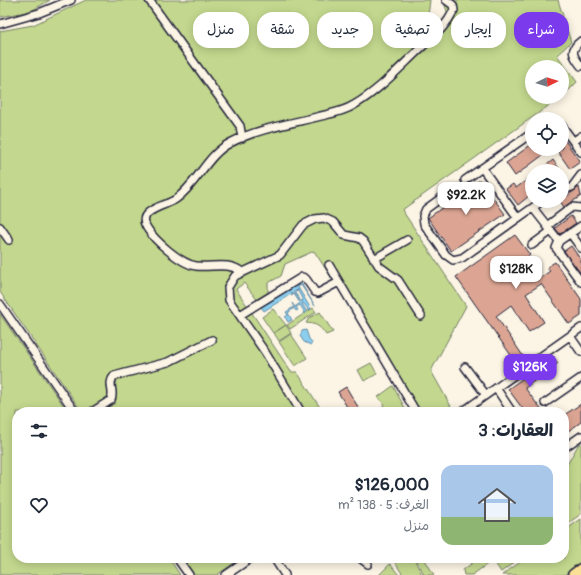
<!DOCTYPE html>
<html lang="ar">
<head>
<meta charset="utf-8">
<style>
	:root { --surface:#fff; --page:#f6f6f7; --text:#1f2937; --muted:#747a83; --line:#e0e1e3; --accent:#7c3aed }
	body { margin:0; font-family:Pangolin,"Playpen Sans Arabic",sans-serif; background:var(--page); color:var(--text); direction:rtl; height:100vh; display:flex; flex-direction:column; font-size:15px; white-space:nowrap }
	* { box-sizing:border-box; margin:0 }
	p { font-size:13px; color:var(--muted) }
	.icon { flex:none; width:22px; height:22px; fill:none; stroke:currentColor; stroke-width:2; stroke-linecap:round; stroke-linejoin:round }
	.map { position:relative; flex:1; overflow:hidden; direction:ltr }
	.panel { position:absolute; left:12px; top:407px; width:557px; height:156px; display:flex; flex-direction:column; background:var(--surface); border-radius:16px; box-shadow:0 2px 10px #0003; direction:rtl }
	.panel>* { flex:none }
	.top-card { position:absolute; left:12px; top:12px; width:557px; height:36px; direction:rtl; display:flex; gap:8px }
	.needle { width:26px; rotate:85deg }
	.fabs { position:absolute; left:525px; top:60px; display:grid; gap:8px }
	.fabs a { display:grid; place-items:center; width:44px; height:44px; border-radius:50%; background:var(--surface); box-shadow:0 2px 10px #0003; font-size:20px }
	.price { position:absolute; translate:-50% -34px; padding:0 9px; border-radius:8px; background:#fff; color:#222; font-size:13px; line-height:26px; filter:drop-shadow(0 1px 2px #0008) }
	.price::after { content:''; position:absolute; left:50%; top:24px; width:12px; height:9px; margin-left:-6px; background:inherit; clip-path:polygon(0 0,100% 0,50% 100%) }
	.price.on { background:var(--accent); color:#fff }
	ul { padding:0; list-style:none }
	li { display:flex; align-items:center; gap:12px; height:100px; padding:0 16px }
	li+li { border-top:1px solid var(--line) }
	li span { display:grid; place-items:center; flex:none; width:112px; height:80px; border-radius:12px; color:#555 }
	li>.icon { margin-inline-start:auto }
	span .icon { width:48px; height:48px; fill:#fffc; stroke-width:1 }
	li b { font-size:17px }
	h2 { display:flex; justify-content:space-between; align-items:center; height:48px; padding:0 16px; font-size:17px }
	.tag { padding:0 14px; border-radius:16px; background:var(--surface); box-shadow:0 2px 10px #0003; font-size:14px; line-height:36px }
	.tag.on { background:var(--accent); color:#fff }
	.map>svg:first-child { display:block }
	.green { fill:#c3d88e; stroke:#727d64 }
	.water { fill:#8bceed; stroke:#6189a6 }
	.building { fill:#dca593; stroke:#22223b }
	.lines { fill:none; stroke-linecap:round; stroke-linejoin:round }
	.minor-casing { stroke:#22223b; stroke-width:10 }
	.highway-casing { stroke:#22223b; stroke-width:13 }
	.minor { stroke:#fcf5e5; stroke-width:7 }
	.highway { stroke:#fadf96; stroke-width:10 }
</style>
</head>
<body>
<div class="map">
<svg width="581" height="575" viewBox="0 0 581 575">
	<rect width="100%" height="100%" fill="#fcf5e5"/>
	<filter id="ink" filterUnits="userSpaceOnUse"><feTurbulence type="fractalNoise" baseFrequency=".025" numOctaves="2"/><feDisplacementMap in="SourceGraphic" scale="8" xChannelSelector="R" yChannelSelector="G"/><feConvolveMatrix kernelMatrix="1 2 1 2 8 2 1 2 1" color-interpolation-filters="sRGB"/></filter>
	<g filter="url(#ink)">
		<path class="green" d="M 0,0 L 50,0 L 31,11 L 0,17 Z
			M 86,0 L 430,0 L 427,24 L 444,21 L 449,17 L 443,0 L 558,0 L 571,42 L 557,55 L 577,82 L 562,97 L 562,67 L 532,67 L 532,97 L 561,97 L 402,210 L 466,306 L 431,371 L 453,410 L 449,412 L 419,412 L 314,251 L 285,264 L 281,276 L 268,283 L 268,294 L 258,301 L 244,283 L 236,289 L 291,372 L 297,372 L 323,412 L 82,412 L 0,292 L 0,31 L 33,25 Z
			M 313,308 L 316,312 L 290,329 L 287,325 Z
			M 273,309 L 286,325 L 273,333 L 262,317 Z
			M 320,312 L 333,332 L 326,335 C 320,326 317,324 306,323 L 309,318 Z
			M 0,314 L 68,412 L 17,412 L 17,558 L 169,558 L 180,575 L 0,575 Z
			M 286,325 L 291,333 L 279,341 L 274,333 Z
			M 291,334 L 307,358 L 295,366 L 279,342 Z
			M 371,363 L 377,374 L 364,381 L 358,370 Z
			M 393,386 L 407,412 L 384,412 L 383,403 L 378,397 Z
			M 581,440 L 581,514 L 564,526 L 564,470 Z
			M 581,519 L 581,563 L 564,575 L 502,575 L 526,558 L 564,558 L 564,531 Z
			M 181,558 L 241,558 L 217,575 L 193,575 Z
			M 392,558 L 414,558 L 422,575 L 403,575 Z
			M 416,558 L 424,558 L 434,575 L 424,575 Z
			M 473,558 L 520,558 L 501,572 L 493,560 L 472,575 L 464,575 L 463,570 L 475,561 Z
			M 390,564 L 399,575 L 379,575 Z"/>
		<path class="water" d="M 301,283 L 315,306 L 301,285 L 298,287 L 299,289 L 264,311 L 261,307 L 296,284 L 297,286 Z
			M 299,289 L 311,309 L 309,310 L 303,303 L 302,304 L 307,312 L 303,314 L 304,311 L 300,305 L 296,307 L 298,310 L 296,311 L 294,308 L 288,313 L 292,320 L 288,322 L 285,317 L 288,315 L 286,312 L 294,307 L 292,303 L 295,307 L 300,303 L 294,294 L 291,296 L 295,293 L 301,302 L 303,301 L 298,291 L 295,292 Z
			M 306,330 L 309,339 L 312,342 L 311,345 L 304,342 L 300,336 L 302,331 Z"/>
		<path class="building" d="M 562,136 L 580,162 L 570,169 L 556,149 L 562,149 Z
			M 532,144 L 532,149 L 551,149 L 515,176 L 506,163 Z
			M 553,160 L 561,171 L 539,171 Z
			M 532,176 L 532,199 L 529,196 L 518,205 L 506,189 L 513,184 L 516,188 Z
			M 480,180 L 505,214 L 451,251 L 428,218 Z
			M 579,187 L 581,196 L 564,207 L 560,201 Z
			M 571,216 L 576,223 L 560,234 L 555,228 Z
			M 515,235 L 530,255 L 522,261 L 536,281 L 550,271 L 547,267 L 555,262 L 581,299 L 581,316 L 569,324 L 541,284 L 526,294 L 544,322 L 529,332 L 511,305 L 496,316 L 523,356 L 515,361 L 456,277 Z
			M 571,246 L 581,260 L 581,274 L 564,251 Z
			M 553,357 L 558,363 L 525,388 L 543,412 L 525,412 L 508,389 Z
			M 346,387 L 361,412 L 350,412 L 338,392 Z
			M 581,404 L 581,422 L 564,434 L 564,415 Z"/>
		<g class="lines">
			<defs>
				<path id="minor" d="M 149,0 L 240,126 L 242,138
					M 0,24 L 39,13 L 71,0
					M 581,41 C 569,50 573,56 581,66
					M 562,126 L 581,152
					M 574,141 L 581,136
					M 482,168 L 518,218
					M 465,180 L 532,133
					M 452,190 L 426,209 L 423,216 L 424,224 L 446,255 L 453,260 L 462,258 L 542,201
					M 562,190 L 572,187 L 581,175
					M 533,208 L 559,241
					M 547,226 L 572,207 L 581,208
					M 581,226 L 559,241 L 556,248 L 581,282
					M 0,227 L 9,240
					M 570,233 L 581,248
					M 532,245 L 551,231
					M 374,259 L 407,240
					M 329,265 L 416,412
					M 242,272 C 228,261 212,268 196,266 C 181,264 154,240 147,228 C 135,210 166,206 176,199 C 197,184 207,155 230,143 C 257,129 288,124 317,117 C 329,114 343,112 354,105 C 380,90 401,66 423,46 C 436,34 445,28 454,10 L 453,5 L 446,0
					M 0,304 L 75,412
					M 240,315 L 302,277 L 306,279 L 315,292 L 318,293 L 339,282
					M 570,336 L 581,352
					M 465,367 L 486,395
					M 496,388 L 512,412
					M 545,403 L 581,378
					M 92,412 L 111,400 C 115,391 107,384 114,376 L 168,362 L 212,340
					M 301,412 L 265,352 L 229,300 L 228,287 L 235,276 L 280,255 L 303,225 L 315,219 L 324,218 L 333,222 L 344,235 L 359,238 L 363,241 L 379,266 L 398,280 L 421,316
					M 462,412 L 581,328
					M 564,448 L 581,436
					M 177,558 L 189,575
					M 274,558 L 285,575
					M 360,558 L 368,564
					M 226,575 L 251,558"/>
				<path id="highway" d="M 573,575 L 581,569"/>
			</defs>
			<use href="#minor" class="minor-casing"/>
			<use href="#highway" class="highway-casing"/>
			<use href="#minor" class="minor"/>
			<use href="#highway" class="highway"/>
		</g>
	</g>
</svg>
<div class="fabs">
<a><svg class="needle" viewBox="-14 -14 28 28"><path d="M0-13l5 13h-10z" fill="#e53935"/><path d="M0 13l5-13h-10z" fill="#747a83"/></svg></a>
<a><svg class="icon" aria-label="locate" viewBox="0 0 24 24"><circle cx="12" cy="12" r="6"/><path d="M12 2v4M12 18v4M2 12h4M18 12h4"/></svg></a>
<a><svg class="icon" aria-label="layers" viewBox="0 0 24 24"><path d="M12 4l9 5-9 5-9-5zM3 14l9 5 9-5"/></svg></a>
</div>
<b class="price" style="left:466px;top:216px">$92.2K</b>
<b class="price" style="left:516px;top:290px">$128K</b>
<b class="price on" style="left:530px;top:388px">$126K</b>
<div class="top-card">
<a class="tag on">شراء</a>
<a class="tag">إيجار</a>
<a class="tag">تصفية</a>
<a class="tag">جديد</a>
<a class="tag">شقة</a>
<a class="tag">منزل</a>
</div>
<section class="panel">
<h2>العقارات: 3<svg class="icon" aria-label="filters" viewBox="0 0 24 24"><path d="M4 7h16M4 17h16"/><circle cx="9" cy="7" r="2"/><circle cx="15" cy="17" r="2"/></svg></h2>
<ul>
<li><span style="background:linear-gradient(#a9c7e8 65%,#8fb573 0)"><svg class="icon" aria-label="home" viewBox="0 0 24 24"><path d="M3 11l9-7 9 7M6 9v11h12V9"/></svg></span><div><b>$126,000</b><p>الغرف: 5 · 138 m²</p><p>منزل</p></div><svg class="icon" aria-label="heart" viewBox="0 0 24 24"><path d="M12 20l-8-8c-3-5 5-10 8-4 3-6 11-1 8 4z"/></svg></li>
</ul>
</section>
</div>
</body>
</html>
